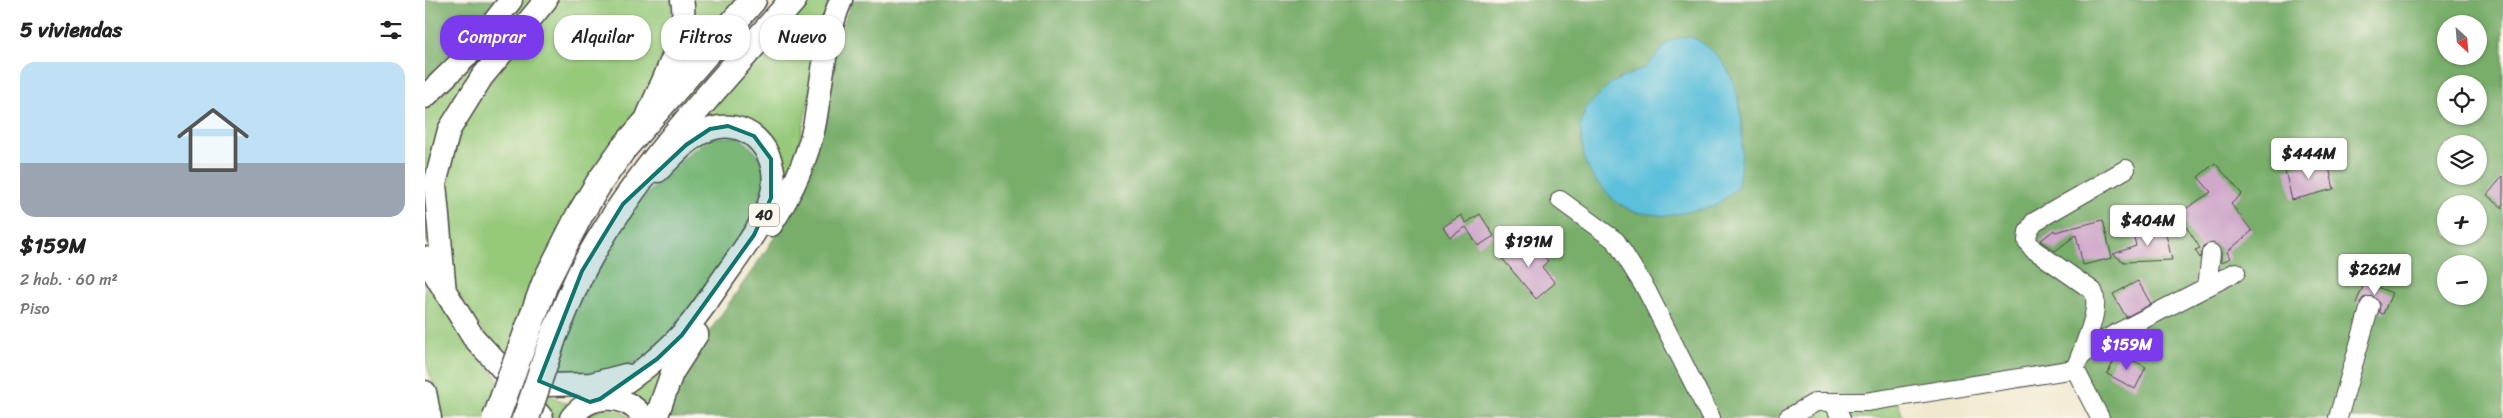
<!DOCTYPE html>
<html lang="es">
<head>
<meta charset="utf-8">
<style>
	:root { --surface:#fff; --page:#f6f6f6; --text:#222; --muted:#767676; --line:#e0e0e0; --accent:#7c3aed }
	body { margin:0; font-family:Sriracha,sans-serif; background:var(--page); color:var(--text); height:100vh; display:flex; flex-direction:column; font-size:19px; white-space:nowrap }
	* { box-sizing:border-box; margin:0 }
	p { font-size:16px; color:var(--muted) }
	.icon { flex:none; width:28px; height:28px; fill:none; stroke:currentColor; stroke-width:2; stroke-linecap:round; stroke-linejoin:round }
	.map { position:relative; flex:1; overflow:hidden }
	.side { display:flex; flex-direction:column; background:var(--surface); width:425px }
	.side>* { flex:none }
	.hud { position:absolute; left:15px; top:15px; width:475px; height:45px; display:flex; gap:10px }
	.needle { width:32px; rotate:154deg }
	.buttons { position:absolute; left:2012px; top:15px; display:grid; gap:10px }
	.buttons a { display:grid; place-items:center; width:50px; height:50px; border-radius:50%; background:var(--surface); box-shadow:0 1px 4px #0004; font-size:25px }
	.price { position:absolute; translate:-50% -42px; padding:0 11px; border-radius:5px; background:#fff; color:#222; font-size:16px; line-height:32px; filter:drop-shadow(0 1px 2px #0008) }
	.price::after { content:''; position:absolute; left:50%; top:30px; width:15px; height:11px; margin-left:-8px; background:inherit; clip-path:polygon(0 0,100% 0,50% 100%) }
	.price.active { background:var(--accent); color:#fff }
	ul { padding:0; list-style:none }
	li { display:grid; align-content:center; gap:10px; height:265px; padding:0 20px }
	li+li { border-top:1px solid var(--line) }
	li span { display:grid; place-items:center; height:155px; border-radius:15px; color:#555 }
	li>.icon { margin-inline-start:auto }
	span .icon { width:90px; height:90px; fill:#fffc; stroke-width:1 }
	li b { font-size:21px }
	h2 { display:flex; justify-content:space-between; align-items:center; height:60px; padding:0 20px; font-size:21px }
	.chip { padding:0 18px; border-radius:20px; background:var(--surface); box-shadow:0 1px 4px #0004; font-size:18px; line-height:45px }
	.chip.active { background:var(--accent); color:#fff }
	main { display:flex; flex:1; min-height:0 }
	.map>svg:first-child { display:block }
	.green { fill:#96c97a; stroke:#607a52 }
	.forest { fill:#78ad6a; stroke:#526c4a; fill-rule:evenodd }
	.water { fill:#5cbfdb; stroke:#447583 }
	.building { fill:#cfa8ca }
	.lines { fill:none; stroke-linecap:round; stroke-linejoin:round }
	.minor-casing { stroke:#494844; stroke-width:20 }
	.major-casing { stroke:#494844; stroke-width:25 }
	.highway-casing { stroke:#494844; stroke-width:29 }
	.minor { stroke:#fff; stroke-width:18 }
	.major { stroke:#fff; stroke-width:22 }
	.highway { stroke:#fff; stroke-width:26 }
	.highway-bridge-casing { stroke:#494844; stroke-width:29; stroke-linecap:butt }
	.highway-bridge { stroke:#fff; stroke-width:26 }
	.marked { fill:#0f766e; fill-opacity:0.2; stroke:#0f766e; stroke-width:4; stroke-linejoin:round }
	.labels { text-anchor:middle; stroke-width:4.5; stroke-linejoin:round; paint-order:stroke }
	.shield { fill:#fbf7ec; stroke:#696865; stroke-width:1 }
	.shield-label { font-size:14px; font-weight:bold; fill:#2b2b2b }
</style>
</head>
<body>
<main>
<section class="side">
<h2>5 viviendas<svg class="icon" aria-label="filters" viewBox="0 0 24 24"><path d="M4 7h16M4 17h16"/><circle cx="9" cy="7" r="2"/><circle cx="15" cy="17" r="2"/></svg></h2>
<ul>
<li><span style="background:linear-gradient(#bfe0f5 65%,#9aa5b1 0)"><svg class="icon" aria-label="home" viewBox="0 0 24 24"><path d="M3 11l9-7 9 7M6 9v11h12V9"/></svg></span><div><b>$159M</b><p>2 hab. · 60 m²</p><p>Piso</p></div></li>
</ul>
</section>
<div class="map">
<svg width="2078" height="418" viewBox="0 0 2078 418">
	<rect width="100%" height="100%" fill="#fbf7ec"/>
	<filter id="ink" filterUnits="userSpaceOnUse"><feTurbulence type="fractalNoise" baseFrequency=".02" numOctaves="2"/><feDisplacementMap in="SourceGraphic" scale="10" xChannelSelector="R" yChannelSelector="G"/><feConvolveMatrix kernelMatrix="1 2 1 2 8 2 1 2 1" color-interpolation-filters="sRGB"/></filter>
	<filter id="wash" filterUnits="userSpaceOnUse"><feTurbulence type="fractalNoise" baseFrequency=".0096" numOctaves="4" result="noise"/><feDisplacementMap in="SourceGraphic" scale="20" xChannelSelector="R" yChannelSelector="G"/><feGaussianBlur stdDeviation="1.12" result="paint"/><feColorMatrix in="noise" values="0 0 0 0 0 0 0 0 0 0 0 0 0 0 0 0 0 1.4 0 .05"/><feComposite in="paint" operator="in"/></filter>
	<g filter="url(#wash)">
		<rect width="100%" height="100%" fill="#f0e9cf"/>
		<path class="green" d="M 99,0 L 108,0 L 15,127 L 5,250 L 0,239 L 0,110 L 52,60 Z
			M 134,0 L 247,0 L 248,20 L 242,42 L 211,120 L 83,357 L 66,344 L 29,288 L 20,185 L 33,134 L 65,82 Z
			M 267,0 L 316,0 L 247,79 Z
			M 379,0 L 406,0 L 370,162 L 224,409 L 202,392 L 230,371 L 359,169 L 355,156 L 345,139 L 267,128 Z
			M 313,137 C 325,147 337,155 339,172 C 345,210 248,340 215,359 C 187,374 156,376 126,375 L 166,273 L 205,211 L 267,152 L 287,138 Z
			M 0,277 L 74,381 L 60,418 L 14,418 L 10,390 L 0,359 Z
			M 119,393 L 146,405 L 136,418 L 129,418 L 111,395 Z
			M 1473,402 L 1478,418 L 1374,418 L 1392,408 Z
			M 177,408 L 195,411 L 206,418 L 159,418 Z"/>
		<path class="forest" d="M 0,0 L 74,0 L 37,47 L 0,84 Z
			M 426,0 L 2078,0 L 2078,418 L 1670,418 L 1646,376 L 1440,396 L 1390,396 L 1350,418 L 242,418 L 249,393 L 263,362 L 342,249 L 372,201 L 413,40 ZM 2021,24 L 2054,24 L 2054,56 L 2021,56 ZM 2021,84 L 2054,84 L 2054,116 L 2021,116 ZM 2021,144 L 2054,144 L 2054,176 L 2021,176 ZM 2021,204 L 2054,204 L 2054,236 L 2021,236 ZM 2021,264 L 2054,264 L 2054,296 L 2021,296 Z"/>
		<path class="water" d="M 1263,36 C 1323,58 1322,138 1312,189 L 1288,207 L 1241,216 L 1209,212 L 1191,202 L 1169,179 L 1160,162 L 1155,127 L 1161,108 L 1186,83 L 1221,67 L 1245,41 Z"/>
		<g id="blocks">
			<path class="building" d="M 1902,159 L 1909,189 L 1867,200 L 1860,170 Z
				M 1790,163 L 1817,194 L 1806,204 L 1827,231 L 1802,252 L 1805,258 L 1796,263 L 1796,249 L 1788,243 L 1778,246 L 1775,258 L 1770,250 L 1775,248 L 1753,214 L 1786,192 L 1773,177 Z
				M 2078,176 L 2078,208 L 2062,195 Z
				M 1055,214 L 1069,236 L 1053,246 L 1041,227 L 1025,237 L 1018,227 L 1036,215 L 1041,223 Z
				M 1678,220 L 1687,258 L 1658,265 L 1651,235 L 1630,251 L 1615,241 L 1629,230 L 1630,232 Z
				M 1739,226 L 1747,260 L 1699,262 L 1688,254 L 1711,246 L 1708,233 Z
				M 1105,240 L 1123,261 L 1117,267 L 1130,283 L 1111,299 L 1076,257 L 1093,242 L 1097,246 Z
				M 1713,281 L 1726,304 L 1701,317 L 1688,294 Z
				M 1940,282 L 1967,293 L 1958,314 L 1954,312 L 1955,303 L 1948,296 L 1938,298 L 1934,304 L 1931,303 Z
				M 1693,353 L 1721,367 L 1710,389 L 1682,374 Z"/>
		</g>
	</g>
	<g filter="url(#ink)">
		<use href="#blocks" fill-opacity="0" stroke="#494844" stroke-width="1"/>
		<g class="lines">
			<defs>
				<path id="minor" d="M 1135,200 L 1191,241 L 1222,291 L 1286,418
					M 1782,287 L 1786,253
					M 1654,359 L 1665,348 L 1688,335 L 1811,272
					M 1408,402 L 1416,418
					M 1363,418 L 1391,402 L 1441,402 L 1650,369
					M 1675,418 L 1650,369 C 1657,349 1677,310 1668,291 L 1608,249 L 1602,241 L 1603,232 L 1609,222 L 1701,169
					M 1913,418 L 1945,306"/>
				<path id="major" d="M 0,97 L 44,54 L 86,0
					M 223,115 C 235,85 265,32 257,0
					M 346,225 C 366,194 381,163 389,127 C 397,85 399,40 416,0
					M 0,258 L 48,337 L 73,364 L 117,418
					M 20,292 L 10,184 L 24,130 L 57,77 L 121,0
					M 122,385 L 166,384 L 201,375
					M 0,392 L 5,418
					M 175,399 C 204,381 232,361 255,336 C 275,315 290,289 307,266 C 322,244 339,223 346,197 C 358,159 328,116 286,129 C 266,135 248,156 233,171
					M 146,418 C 165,393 200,392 219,418
					M 231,418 L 247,373 L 272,334"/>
				<path id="highway" d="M 103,330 L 120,283 L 154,216 L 174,183 L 198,149 L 328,0
					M 129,335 C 139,313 147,290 158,269 C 212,168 293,86 368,0"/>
			</defs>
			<use href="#minor" class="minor-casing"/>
			<use href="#major" class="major-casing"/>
			<use href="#highway" class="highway-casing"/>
			<use href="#minor" class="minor"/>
			<use href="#major" class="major"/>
			<use href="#highway" class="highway"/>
			<defs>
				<path id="highway-bridge" d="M 71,418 L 103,330
					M 101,418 L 129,335"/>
			</defs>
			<use href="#highway-bridge" class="highway-bridge-casing"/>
			<use href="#highway-bridge" class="highway-bridge"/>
		</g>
	</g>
	<path class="marked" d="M 303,126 L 329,136 L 346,159 L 346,198 L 329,235 L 257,335 L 232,359 L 175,399 L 165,402 L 114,381 L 157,271 L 198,204 L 261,145 L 285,129 Z"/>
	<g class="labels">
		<rect class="shield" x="324" y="203.5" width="30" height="23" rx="4"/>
		<g class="shield-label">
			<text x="339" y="220">40</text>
		</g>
	</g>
</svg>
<div class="buttons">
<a><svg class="needle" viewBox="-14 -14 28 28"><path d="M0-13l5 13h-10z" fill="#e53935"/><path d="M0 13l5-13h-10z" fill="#767676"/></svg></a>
<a><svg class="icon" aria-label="locate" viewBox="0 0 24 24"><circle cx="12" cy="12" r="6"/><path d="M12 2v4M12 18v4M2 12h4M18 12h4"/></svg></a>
<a><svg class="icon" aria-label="layers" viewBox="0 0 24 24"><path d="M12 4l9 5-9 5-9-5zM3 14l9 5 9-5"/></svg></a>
<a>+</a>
<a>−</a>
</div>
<b class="price" style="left:1884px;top:180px">$444M</b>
<b class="price" style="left:1723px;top:247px">$404M</b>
<b class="price" style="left:1104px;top:268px">$191M</b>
<b class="price" style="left:1950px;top:296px">$262M</b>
<b class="price active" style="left:1702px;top:371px">$159M</b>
<div class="hud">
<a class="chip active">Comprar</a>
<a class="chip">Alquilar</a>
<a class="chip">Filtros</a>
<a class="chip">Nuevo</a>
</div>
</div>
</main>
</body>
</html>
